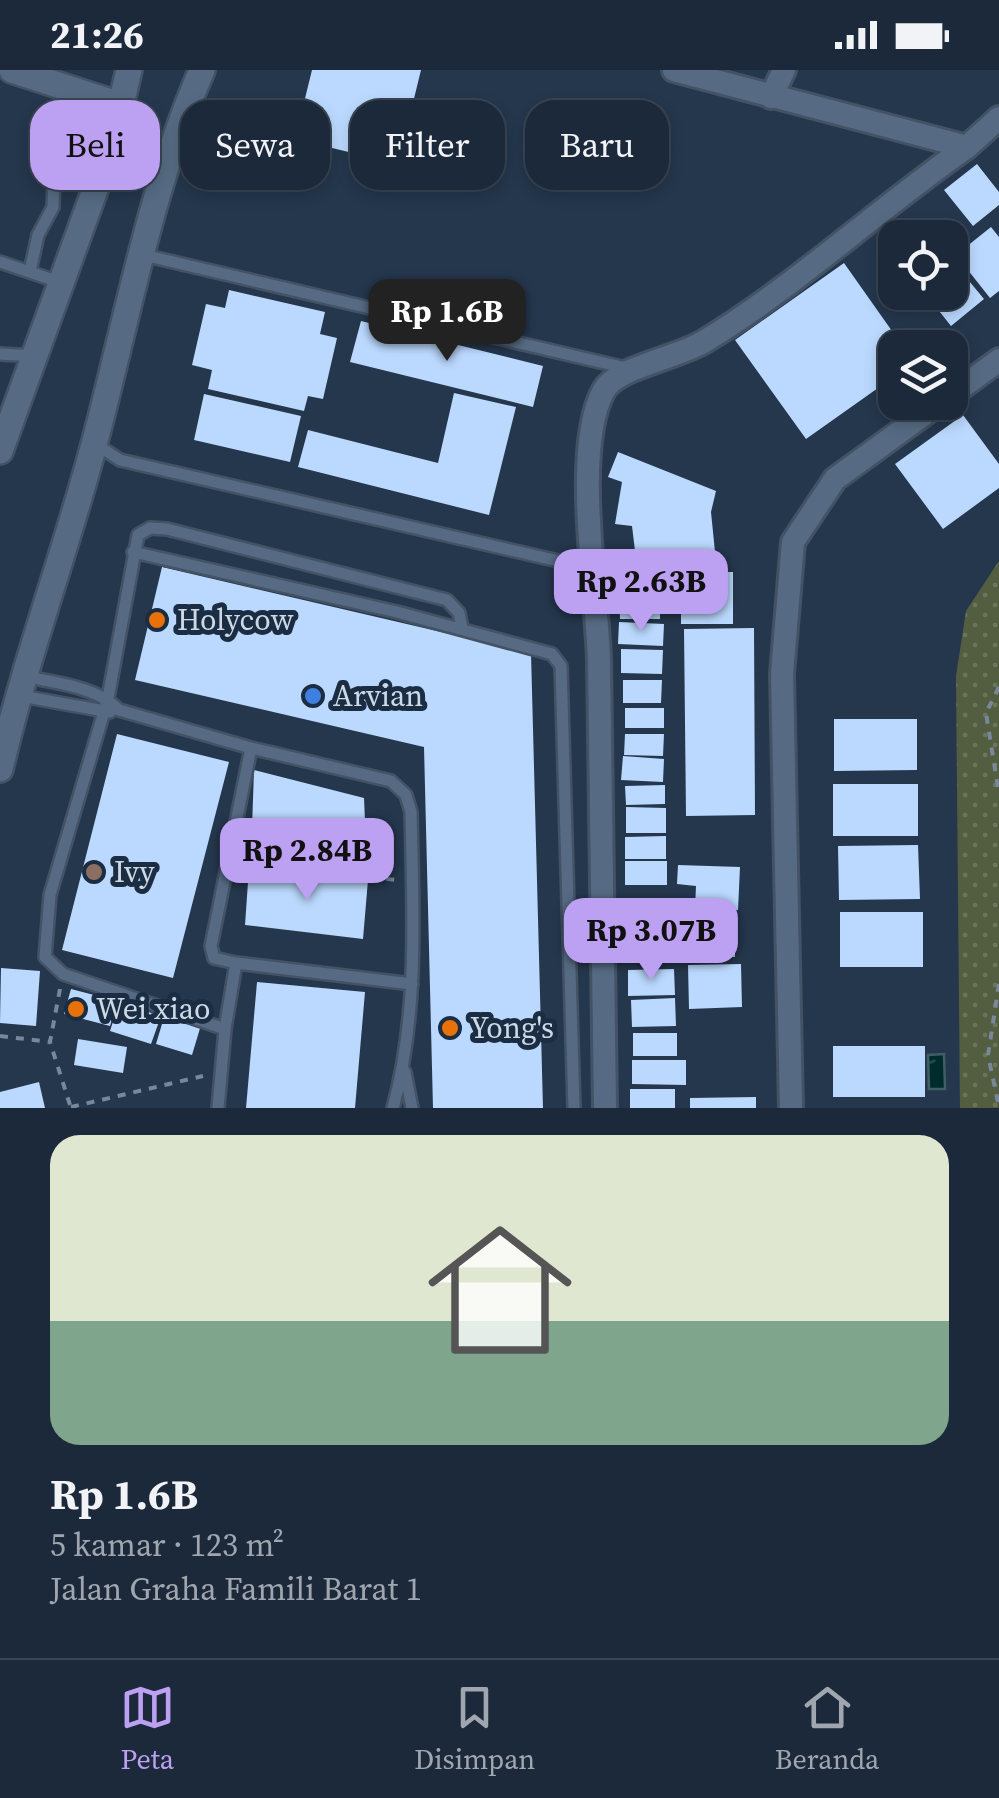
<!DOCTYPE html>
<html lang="id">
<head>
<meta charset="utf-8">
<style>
	:root { --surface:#1c293a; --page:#253142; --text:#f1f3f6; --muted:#a0a6af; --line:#3a4554; --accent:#bca0f2 }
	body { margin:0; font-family:"Source Serif 4",serif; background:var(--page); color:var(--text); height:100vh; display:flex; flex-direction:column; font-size:38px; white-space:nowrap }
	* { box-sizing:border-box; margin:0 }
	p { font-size:32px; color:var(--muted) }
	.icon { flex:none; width:55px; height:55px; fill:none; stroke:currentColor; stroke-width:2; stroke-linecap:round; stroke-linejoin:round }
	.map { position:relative; height:1038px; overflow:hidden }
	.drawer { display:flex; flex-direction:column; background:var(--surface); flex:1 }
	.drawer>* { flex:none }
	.banner { position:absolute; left:30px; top:30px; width:940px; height:90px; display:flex; gap:20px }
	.fabs { position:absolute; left:878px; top:150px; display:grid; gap:20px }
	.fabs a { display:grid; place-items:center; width:90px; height:90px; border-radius:20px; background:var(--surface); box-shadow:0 5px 15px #0003,0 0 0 2px var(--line); font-size:50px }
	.price { position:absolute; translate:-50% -85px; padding:0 22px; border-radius:20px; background:var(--accent); color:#111; font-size:32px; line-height:65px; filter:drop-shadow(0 2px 5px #0008) }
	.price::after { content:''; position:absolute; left:50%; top:60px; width:30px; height:22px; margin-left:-15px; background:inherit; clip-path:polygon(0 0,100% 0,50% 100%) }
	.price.on { background:#222; color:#fff }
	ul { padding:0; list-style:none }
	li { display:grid; align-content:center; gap:20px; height:530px; padding:0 50px }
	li+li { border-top:2px solid var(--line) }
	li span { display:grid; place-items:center; height:310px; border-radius:30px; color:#555 }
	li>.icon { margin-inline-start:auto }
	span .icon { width:180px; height:180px; fill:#fffc; stroke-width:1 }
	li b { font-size:42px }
	.pill { padding:0 35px; border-radius:30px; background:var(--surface); box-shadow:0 5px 15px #0003,0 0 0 2px var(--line); font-size:35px; line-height:90px }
	.pill.on { background:var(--accent); color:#111 }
	.status { display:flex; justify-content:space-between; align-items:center; height:70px; padding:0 50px; background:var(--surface); direction:ltr }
	.status svg { height:28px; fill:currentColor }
	.tab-bar { display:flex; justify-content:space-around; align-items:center; height:140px; border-top:2px solid var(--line); background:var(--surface); font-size:28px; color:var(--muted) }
	.tab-bar a { display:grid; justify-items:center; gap:5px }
	.tab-bar .on { color:var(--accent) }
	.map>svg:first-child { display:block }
	.grass { fill:url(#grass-dots) }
	.water { fill:url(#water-ripples); stroke:#3e5f64; stroke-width:2.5 }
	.building { fill:#bbd9fe }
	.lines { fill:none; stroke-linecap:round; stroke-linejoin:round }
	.lane-casing { stroke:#435265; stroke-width:16 }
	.street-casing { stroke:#435265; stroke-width:28 }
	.secondary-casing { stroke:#435265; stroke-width:30 }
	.path { stroke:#788799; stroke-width:4; stroke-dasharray:8 8; stroke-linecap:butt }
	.lane { stroke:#566b83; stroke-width:11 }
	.street { stroke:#566b83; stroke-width:22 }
	.secondary { stroke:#566b83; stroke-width:25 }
	.food-dot { fill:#e8710a; stroke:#1b2d42; stroke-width:4 }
	.shop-dot { fill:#3f7fe0; stroke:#1b2d42; stroke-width:4 }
	.education-dot { fill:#8d6e63; stroke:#1b2d42; stroke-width:4 }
	.labels { text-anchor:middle; stroke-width:10; stroke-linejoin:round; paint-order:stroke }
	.poi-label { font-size:30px; fill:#cdd9e7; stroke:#1b2d42; text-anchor:start }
</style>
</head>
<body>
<div class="status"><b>21:26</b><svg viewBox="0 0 49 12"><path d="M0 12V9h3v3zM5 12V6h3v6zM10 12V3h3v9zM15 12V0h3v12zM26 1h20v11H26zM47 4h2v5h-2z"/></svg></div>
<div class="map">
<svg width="999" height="1038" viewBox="0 0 999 1038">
	<defs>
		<pattern id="grass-dots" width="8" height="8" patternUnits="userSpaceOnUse" patternTransform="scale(2.5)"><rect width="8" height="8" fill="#535e41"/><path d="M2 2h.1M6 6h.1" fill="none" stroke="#6b745c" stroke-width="1.8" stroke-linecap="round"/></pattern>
		<pattern id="water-ripples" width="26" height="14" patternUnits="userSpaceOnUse" patternTransform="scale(2.5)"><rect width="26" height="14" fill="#002b2c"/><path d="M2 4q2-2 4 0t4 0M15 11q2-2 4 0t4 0" fill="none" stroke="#24494b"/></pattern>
	</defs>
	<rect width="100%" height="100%" fill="#25374d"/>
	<path class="grass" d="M 999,491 L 999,1038 L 960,1038 L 956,606 L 966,541 Z"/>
	<path class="water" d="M 944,984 L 945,1019 L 929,1019 L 928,985 Z"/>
	<path class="building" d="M 312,0 L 421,0 L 398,94 L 295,69 Z
		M 977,94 L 999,122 L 999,135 L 973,156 L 944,120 Z
		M 991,157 L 999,167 L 999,221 L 990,228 L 956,185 Z
		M 950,188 L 984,229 L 951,256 L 924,222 L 950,222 Z
		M 844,193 L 904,278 L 895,278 L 895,306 L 806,369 L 735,270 Z
		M 229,220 L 325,242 L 320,264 L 337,268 L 323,329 L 308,326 L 304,341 L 208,319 L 212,300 L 192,295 L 206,234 L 225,238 Z
		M 361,251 L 543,296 L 533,337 L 350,292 Z
		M 454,323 L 516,337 L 489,445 L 298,397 L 308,360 L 438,393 Z
		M 204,324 L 301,346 L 290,392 L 194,370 Z
		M 963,345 L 999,394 L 999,418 L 943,459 L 895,394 Z
		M 618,382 L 716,421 L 711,442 L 715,482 L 636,489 L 632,456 L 615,454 L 622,412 L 608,407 Z
		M 162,497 L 531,583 L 543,1038 L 433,1038 L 424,677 L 135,610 Z
		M 681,502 L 733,502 L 733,554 L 681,554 Z
		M 619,522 L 660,522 L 660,549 L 620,549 Z
		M 619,552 L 664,554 L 663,576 L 618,574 Z
		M 754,558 L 755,745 L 686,746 L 684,559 Z
		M 621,579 L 663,580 L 662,604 L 621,603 Z
		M 623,610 L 662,610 L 661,633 L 623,633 Z
		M 625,638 L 664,638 L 664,658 L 625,658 Z
		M 834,649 L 917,649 L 917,700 L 834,701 Z
		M 117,664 L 229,692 L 173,908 L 62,880 Z
		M 625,664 L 664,664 L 663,686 L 624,685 Z
		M 623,686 L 664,689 L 663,712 L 621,710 Z
		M 254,700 L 364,728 L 367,798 L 251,787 Z
		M 833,714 L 918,714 L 918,766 L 833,766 Z
		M 665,715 L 665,734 L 626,735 L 625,716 Z
		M 626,737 L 666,738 L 666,763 L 626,763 Z
		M 666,766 L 666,789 L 625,789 L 625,767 Z
		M 918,775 L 920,829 L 839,830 L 838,776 Z
		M 625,791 L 667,791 L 667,815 L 625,815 Z
		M 678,795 L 740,797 L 738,840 L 695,838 L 696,816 L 677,814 Z
		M 249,798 L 368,810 L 363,869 L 245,855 Z
		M 840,842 L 923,842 L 923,897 L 840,897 Z
		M 690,849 L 735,849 L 735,887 L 689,886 Z
		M 650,873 L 678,873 L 678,892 L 651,893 Z
		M 741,894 L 742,937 L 689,939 L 688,895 Z
		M 1,898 L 40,901 L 36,956 L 0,953 Z
		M 674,899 L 675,925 L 628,926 L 628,900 Z
		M 257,912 L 365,922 L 355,1038 L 246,1038 Z
		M 71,919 L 117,931 L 110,956 L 64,944 Z
		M 675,928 L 676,956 L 632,957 L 631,930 Z
		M 119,933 L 161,946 L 151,974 L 110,961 Z
		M 165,944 L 201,955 L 192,985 L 156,974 Z
		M 633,963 L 677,963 L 677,986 L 633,986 Z
		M 78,969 L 127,977 L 123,1003 L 74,995 Z
		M 833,976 L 925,976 L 925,1027 L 833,1027 Z
		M 632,990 L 686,990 L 686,1015 L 632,1014 Z
		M 39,1012 L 45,1038 L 0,1038 L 0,1022 Z
		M 630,1019 L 675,1019 L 675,1038 L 630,1038 Z
		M 756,1027 L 756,1038 L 690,1038 L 690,1028 Z"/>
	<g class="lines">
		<defs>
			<path id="lane" d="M 139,184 L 630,299
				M 0,192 L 62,213
				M 30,201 L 38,165 L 53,137 L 54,105 L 82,55
				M 0,284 L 36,286
				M 94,373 L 120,390 L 593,499
				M 133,482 L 397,542 L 552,584 L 561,596 L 574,1038
				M 24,606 C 55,613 96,616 119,640 L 251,678 L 391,711 L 406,725 L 411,742 C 413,841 419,942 393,1038
				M 21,626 L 110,642
				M 236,893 L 412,914
				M 225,959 L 236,893 L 214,888 L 211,876 L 251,678
				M 405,1002 L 412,1038
				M 218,1038 L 225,959 L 63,904 L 45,887 L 50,825 L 108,628 L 138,465 L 150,458 L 167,459 L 447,530 L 459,543 L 462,558"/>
			<path id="street" d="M 674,0 L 967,77
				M 771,27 L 784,0
				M 950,326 L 999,290
				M 605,1038 C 603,889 602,740 599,590 C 597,522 572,377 604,320 C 617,297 678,288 705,271 C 797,215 878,139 967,77 L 999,48
				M 791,1038 L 782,604 L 793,472 L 835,409 L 941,332"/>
			<path id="secondary" d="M 12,0 L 123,36
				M 113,70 L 137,71 L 168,88
				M 0,381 L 113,70 L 129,0
				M 0,699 C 26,587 66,481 95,371 C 128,246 150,119 202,0"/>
		</defs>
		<use href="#lane" class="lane-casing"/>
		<use href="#street" class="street-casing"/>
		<use href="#secondary" class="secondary-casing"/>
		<path class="path" d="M 999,617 L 986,643 L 999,724
			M 243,794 L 397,810
			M 999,914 L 988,985 L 999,1037
			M 60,919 L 50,972 L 70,1035
			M 0,966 L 50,972
			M 71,1037 L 203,1006"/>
		<use href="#lane" class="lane"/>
		<use href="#street" class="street"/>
		<use href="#secondary" class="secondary"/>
	</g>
	<g class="food-dot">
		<circle cx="157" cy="550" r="10"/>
		<circle cx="76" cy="939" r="10"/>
		<circle cx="450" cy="958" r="10"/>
	</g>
	<circle class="shop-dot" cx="313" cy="626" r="10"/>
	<circle class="education-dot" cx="94" cy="802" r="10"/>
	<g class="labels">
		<g class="poi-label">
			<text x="177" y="560">Holycow</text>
			<text x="333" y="636">Arvian</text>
			<text x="114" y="812">Ivy</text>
			<text x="96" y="949">Wei xiao</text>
			<text x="470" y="968">Yong's</text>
		</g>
	</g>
</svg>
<div class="fabs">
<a><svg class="icon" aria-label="locate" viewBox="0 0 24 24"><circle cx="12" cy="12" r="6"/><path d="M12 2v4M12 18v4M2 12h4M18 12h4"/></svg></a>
<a><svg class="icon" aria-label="layers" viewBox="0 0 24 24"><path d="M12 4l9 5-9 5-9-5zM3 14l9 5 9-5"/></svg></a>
</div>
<b class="price on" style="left:447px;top:294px">Rp 1.6B</b>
<b class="price" style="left:641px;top:564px">Rp 2.63B</b>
<b class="price" style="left:307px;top:833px">Rp 2.84B</b>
<b class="price" style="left:651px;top:913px">Rp 3.07B</b>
<div class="banner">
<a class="pill on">Beli</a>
<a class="pill">Sewa</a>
<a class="pill">Filter</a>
<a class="pill">Baru</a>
</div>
</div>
<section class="drawer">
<ul>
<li><span style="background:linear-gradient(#dfe7d0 60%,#7fa58c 0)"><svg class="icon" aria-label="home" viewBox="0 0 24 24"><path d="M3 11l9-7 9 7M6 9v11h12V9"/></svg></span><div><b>Rp 1.6B</b><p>5 kamar · 123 m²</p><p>Jalan Graha Famili Barat 1</p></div></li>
</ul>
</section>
<nav class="tab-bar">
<a class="on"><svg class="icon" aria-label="map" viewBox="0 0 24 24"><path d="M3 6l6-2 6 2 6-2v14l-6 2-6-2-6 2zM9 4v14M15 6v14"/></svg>Peta</a>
<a><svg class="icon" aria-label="saved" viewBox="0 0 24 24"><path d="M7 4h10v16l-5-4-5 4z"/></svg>Disimpan</a>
<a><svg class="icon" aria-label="home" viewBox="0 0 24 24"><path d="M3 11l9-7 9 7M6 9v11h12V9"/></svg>Beranda</a>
</nav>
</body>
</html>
